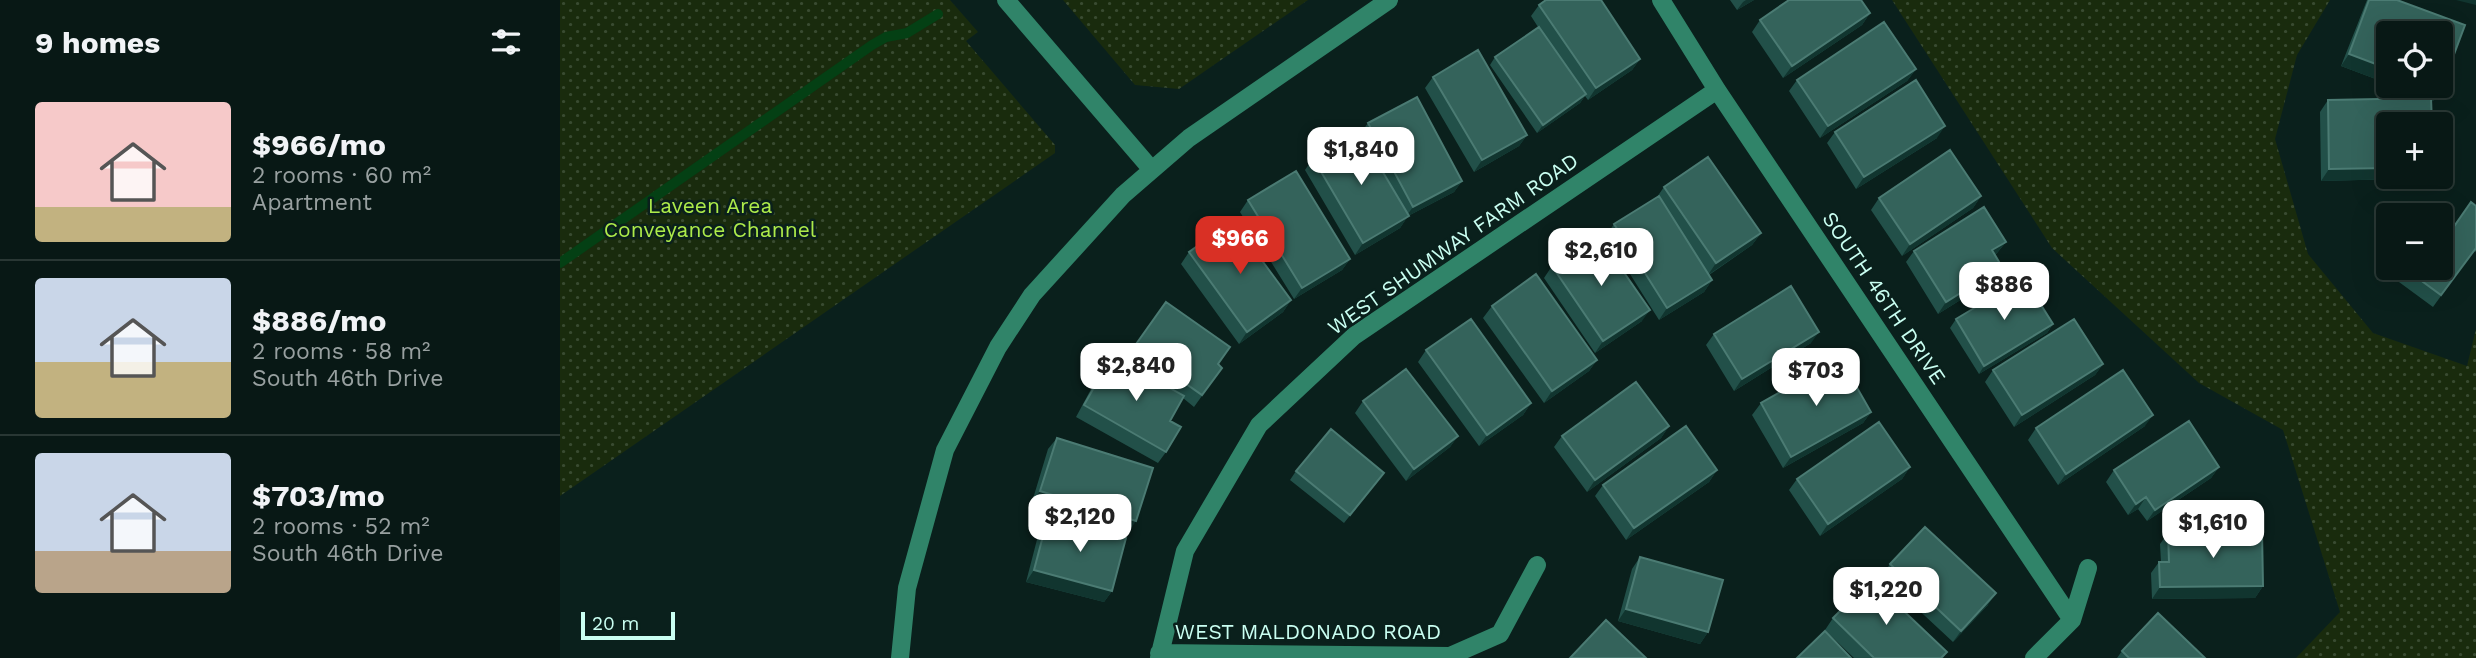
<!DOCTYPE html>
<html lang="en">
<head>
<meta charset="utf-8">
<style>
	:root { --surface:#081815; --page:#11211e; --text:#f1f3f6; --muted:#98a0a0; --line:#293734; --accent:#d93025 }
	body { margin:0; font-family:"Work Sans",sans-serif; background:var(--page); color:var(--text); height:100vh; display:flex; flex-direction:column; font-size:26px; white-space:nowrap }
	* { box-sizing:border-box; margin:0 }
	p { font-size:23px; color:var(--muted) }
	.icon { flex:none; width:38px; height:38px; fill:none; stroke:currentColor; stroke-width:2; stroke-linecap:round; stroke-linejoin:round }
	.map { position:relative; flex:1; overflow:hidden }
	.details { display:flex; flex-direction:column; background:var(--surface); width:560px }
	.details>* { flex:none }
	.controls { position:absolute; left:1816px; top:21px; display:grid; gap:14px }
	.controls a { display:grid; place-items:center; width:77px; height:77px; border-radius:7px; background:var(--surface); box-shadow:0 7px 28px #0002,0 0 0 2px var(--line); font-size:35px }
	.scale { position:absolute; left:21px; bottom:18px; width:94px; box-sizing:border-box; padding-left:7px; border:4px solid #cafff2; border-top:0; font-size:19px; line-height:24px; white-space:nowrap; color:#cafff2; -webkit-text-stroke:5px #0a201c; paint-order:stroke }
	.price { position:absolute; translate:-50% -60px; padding:0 16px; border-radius:14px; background:#fff; color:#222; font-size:23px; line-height:46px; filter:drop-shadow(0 2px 4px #0008) }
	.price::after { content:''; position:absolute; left:50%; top:42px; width:21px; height:16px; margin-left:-10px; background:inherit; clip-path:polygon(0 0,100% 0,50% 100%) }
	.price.current { background:var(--accent); color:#fff }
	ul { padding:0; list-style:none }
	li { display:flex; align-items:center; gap:21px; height:175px; padding:0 35px }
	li+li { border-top:2px solid var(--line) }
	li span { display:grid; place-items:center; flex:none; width:196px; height:140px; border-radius:7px; color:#555 }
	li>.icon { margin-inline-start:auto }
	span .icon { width:84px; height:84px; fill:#fffc; stroke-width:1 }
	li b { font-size:30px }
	h2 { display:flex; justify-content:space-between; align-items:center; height:84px; padding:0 35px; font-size:30px }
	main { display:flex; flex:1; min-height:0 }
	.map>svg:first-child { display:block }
	.park { fill:url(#park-dots) }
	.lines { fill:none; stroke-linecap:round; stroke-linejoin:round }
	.stream { stroke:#044014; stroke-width:10 }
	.minor { stroke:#308469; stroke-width:18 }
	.wall { fill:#225049 }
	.shaded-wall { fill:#11352f }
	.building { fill:#34635b; stroke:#4b7b73; stroke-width:2 }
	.labels { text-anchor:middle; stroke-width:5; stroke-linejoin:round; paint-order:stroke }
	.park-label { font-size:21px; fill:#adeb4a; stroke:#0a201c }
	.street-label { font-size:21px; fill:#cafff2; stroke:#0a201c }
</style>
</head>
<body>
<main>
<section class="details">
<h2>9 homes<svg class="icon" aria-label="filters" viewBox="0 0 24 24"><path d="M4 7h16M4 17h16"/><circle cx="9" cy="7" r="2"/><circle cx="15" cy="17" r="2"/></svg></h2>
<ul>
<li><span style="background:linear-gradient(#f6c9c9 75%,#c2b280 0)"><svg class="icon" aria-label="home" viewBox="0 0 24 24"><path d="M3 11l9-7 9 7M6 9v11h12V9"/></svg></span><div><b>$966/mo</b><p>2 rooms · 60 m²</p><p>Apartment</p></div></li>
<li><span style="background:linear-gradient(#c9d6e8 60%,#c2b280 0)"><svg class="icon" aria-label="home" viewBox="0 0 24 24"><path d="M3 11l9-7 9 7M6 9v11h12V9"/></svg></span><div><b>$886/mo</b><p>2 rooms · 58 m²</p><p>South 46th Drive</p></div></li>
<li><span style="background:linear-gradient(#c9d6e8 70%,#b9a48a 0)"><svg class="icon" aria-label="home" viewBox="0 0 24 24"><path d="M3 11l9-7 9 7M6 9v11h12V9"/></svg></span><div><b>$703/mo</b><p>2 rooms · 52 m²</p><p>South 46th Drive</p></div></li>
</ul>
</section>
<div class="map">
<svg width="1916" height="658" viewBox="0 0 1916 658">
	<defs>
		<pattern id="park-dots" width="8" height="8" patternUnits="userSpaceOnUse" patternTransform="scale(1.75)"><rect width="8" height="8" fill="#192b0d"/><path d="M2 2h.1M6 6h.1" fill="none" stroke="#394b31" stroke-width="1.8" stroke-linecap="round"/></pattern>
	</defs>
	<rect width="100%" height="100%" fill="#0a201c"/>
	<path class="park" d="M 0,0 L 390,0 L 418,32 L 406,41 L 495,145 L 495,153 L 0,496 Z
		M 503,0 L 748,0 L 619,89 L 575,85 Z
		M 1332,0 L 1770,0 L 1737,55 L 1715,139 L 1748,254 L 1813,333 L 1907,366 L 1916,329 L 1916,658 L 1736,658 L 1780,612 L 1723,430 L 1639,383 L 1492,248 Z"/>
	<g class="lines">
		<path class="stream" d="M 0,263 L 312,45 L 326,37 L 347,33 L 378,14"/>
		<path class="minor" d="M 446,0 L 592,170
			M 1101,0 L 1157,90 L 1512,620
			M 599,653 L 890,656 L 940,634 L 977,565
			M 340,658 L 347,588 L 385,450 L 438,347 L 472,295 L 563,195 L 629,138 L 829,0
			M 599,658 L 625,551 L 699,425 L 794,336 L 1157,90
			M 1474,658 L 1512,620 L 1528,568"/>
	</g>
	<path class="wall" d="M 1170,0 L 1194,0 L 1177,10 Z
		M 1807,0 L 1837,0 L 1905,25 L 1881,89 L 1873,101 L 1871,100 L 1872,124 L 1829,124 L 1829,177 L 1840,177 L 1838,179 L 1761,181 L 1760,112 L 1768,100 L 1867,98 L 1834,86 L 1881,86 L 1881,33 L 1829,33 L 1829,84 L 1781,66 Z
		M 979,5 L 1080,59 L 1072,70 L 1028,100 L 1025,96 L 1020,103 L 977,133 L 930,65 L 935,57 L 978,27 L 971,16 Z
		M 1310,13 L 1302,25 L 1223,78 L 1192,32 L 1200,20 Z
		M 1356,69 L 1347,81 L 1260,138 L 1229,91 L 1237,80 Z
		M 873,77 L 967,135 L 959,146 L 914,172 L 865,88 Z
		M 808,123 L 902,181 L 894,192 L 848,216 L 840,228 L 795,255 L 745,170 L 753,158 L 800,134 Z
		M 1275,132 L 1377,138 L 1296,189 L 1267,143 Z
		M 1104,187 L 1201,233 L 1192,245 L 1149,275 L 1152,280 L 1144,292 L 1099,320 L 1046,236 L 1054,224 L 1097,197 Z
		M 1421,196 L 1413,208 L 1342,256 L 1311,210 L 1319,198 Z
		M 688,200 L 790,259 L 782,270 L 734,299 L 680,212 Z
		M 1916,206 L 1916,252 L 1914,250 L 1873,307 L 1824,271 L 1829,265 L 1829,268 L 1881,268 L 1895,225 Z
		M 1446,242 L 1437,253 L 1435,255 L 1442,267 L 1434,279 L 1378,314 L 1346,262 L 1354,251 Z
		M 629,252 L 731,300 L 723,312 L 679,344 L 621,264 Z
		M 992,266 L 1082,321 L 1035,353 L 984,278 Z
		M 606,302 L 658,364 L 662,368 L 634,407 L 623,398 L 610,421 L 606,452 L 598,463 L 516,417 L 543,367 L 552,356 L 601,383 L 566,359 Z
		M 932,306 L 1037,360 L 1029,371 L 984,403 L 923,318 Z
		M 1396,319 L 1493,324 L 1487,333 L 1419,374 L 1390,328 Z
		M 1154,334 L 1251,343 L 1174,391 L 1146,345 Z
		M 866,350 L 971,403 L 963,415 L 919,446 L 858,362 Z
		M 1543,364 L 1535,375 L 1454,427 L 1425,382 L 1433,370 Z
		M 803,401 L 898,436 L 890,447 L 846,481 L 795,413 Z
		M 1201,403 L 1311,412 L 1303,423 L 1223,468 L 1192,415 Z
		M 1109,426 L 1101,438 L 1027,492 L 994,447 L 1002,436 Z
		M 1585,426 L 1498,485 L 1468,440 L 1476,428 Z
		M 497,438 L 568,533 L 472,502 L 488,449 Z
		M 1350,467 L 1342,479 L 1260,536 L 1229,490 L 1237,479 Z
		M 1659,467 L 1651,478 L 1587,521 L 1578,509 L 1568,515 L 1546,482 L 1554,470 Z
		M 1157,470 L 1149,482 L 1066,540 L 1035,496 L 1043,485 Z
		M 736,471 L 824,473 L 784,523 L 730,480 Z
		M 488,517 L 552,591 L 544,602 L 466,582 L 480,528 Z
		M 1608,533 L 1703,586 L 1695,598 L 1592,599 L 1591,573 L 1599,562 L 1601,562 L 1600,544 Z
		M 1080,557 L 1148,632 L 1140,644 L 1058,621 L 1072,569 Z
		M 1330,564 L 1428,605 L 1393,642 L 1322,576 Z
		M 1273,618 L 1387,652 L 1383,658 L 1294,658 L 1265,630 Z
		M 1562,651 L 1645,658 L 1557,658 Z"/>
	<path class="shaded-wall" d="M 1186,0 L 1194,0 L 1177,10 L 1183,2 Z
		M 1896,0 L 1916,0 L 1916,5 Z
		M 1310,13 L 1302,25 L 1223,78 L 1232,66 Z
		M 1789,54 L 1829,69 L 1829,84 L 1781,66 Z
		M 1080,59 L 1072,70 L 1028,100 L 1036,88 Z
		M 1356,69 L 1347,81 L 1260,138 L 1268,126 Z
		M 1834,86 L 1872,86 L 1881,89 L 1873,101 Z
		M 1026,94 L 1020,103 L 977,133 L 983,125 Z
		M 1385,126 L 1377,138 L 1296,189 L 1304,177 Z
		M 967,135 L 959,146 L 914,172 L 922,160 Z
		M 1829,168 L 1829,177 L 1840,177 L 1838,179 L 1761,181 L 1769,169 Z
		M 902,181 L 894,192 L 848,216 L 840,228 L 795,255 L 803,243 L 845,218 L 853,207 Z
		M 1421,196 L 1413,208 L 1342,256 L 1350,244 Z
		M 1201,233 L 1192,245 L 1148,275 L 1156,263 Z
		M 1446,242 L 1437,253 L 1423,261 L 1432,250 Z
		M 790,259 L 782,270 L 734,299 L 742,288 Z
		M 1442,267 L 1434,279 L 1378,314 L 1386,302 Z
		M 1152,280 L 1144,292 L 1099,320 L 1107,308 Z
		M 731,300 L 723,312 L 679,344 L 687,332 Z
		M 1090,310 L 1082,321 L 1035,353 L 1043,341 Z
		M 1493,324 L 1487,333 L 1419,374 L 1424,366 Z
		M 1259,332 L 1251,343 L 1174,391 L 1182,379 Z
		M 1037,360 L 1029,371 L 984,403 L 992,391 Z
		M 1543,364 L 1535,375 L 1454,427 L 1462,415 Z
		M 971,403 L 963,415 L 919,446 L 927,435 Z
		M 1311,412 L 1303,423 L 1223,468 L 1231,457 Z
		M 1593,415 L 1585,426 L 1498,485 L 1506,474 Z
		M 1109,426 L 1101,438 L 1027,492 L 1035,480 Z
		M 898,436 L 890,447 L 846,481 L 854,469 Z
		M 1350,467 L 1342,479 L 1260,536 L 1268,524 Z
		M 1659,467 L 1651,478 L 1587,521 L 1595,510 Z
		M 1157,470 L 1149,482 L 1066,540 L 1074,528 Z
		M 480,491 L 576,521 L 568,533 L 472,502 Z
		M 1586,497 L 1578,509 L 1568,515 L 1576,504 Z
		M 474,570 L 552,591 L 544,602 L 466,582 Z
		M 1703,586 L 1695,598 L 1592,599 L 1600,587 Z
		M 1436,593 L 1428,605 L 1393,642 L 1401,631 Z
		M 1066,609 L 1148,632 L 1140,644 L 1058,621 Z"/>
	<path class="building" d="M 986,0 L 1041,0 L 1080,59 L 1036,88 L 979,5 Z
		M 1229,0 L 1301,0 L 1310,13 L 1232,66 L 1200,20 Z
		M 1809,0 L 1837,0 L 1905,25 L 1881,89 L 1872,86 L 1881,86 L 1881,33 L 1829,33 L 1829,69 L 1789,54 Z
		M 1324,22 L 1356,69 L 1268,126 L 1237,80 Z
		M 979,27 L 1026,94 L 983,125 L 935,57 Z
		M 918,50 L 967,135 L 922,160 L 873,77 Z
		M 1356,80 L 1385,126 L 1304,177 L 1275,132 Z
		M 857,97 L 902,181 L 853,207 L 808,123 Z
		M 1871,98 L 1872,124 L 1829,124 L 1829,168 L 1769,169 L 1768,100 Z
		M 799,132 L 849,216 L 803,243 L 753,158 Z
		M 1390,150 L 1421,196 L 1350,244 L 1319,198 Z
		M 1148,157 L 1201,233 L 1156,263 L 1104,187 Z
		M 736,171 L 790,259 L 742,288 L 688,200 Z
		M 1099,196 L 1152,280 L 1107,308 L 1054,224 Z
		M 1911,202 L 1916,206 L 1916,248 L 1881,295 L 1844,268 L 1881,268 L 1881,215 L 1862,215 L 1868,206 L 1895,225 Z
		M 1424,207 L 1446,242 L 1432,250 L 1442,267 L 1386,302 L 1354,251 Z
		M 673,221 L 731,300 L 687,332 L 629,252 Z
		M 1038,235 L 1090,310 L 1043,341 L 992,266 Z
		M 976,274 L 1037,360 L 992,391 L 932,306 Z
		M 1464,278 L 1493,324 L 1424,366 L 1396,319 Z
		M 1231,286 L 1259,332 L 1182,379 L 1154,334 Z
		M 606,302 L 670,347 L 658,364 L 662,368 L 642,395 L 574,347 Z
		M 911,319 L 971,403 L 927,435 L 866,350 Z
		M 1514,319 L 1543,364 L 1462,415 L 1433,370 Z
		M 552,356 L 624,396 L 610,421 L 621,427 L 606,452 L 524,405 Z
		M 1280,358 L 1311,412 L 1231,457 L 1201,403 Z
		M 846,369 L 898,436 L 854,469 L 803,401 Z
		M 1563,370 L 1593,415 L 1506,474 L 1476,428 Z
		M 1076,382 L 1109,426 L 1035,480 L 1002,436 Z
		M 1629,421 L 1659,467 L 1595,510 L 1586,497 L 1576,504 L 1554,470 Z
		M 1319,422 L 1350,467 L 1268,524 L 1237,479 Z
		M 1126,426 L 1157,470 L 1074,528 L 1043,485 Z
		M 771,429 L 824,473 L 790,515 L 736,471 Z
		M 497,438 L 593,468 L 576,521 L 480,491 Z
		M 488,517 L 566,538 L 552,591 L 474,570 Z
		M 1365,527 L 1436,593 L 1401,631 L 1330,564 Z
		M 1702,531 L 1703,586 L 1600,587 L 1599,562 L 1609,562 L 1608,533 Z
		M 1080,557 L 1163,580 L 1148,632 L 1066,609 Z
		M 1311,580 L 1387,652 L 1381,658 L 1314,658 L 1273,618 Z
		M 1598,613 L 1645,658 L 1569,658 L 1562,651 Z
		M 1046,620 L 1086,658 L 1010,658 Z
		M 1265,631 L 1291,658 L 1237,658 Z"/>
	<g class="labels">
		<g class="park-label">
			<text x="150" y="213">Laveen Area<tspan x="150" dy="24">Conveyance Channel</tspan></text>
		</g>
		<g class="street-label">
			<text transform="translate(893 244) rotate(-35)" y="7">WEST SHUMWAY FARM ROAD</text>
			<text transform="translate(1324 298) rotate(56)" y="7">SOUTH 46TH DRIVE</text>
			<text x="748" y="639">WEST MALDONADO ROAD</text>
		</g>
	</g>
</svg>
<div class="controls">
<a><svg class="icon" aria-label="locate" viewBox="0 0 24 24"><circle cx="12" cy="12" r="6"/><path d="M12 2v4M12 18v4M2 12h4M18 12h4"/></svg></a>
<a>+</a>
<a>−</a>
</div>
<div class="scale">20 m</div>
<b class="price" style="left:801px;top:187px">$1,840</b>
<b class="price current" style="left:680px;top:276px">$966</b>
<b class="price" style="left:1041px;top:288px">$2,610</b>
<b class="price" style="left:1444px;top:322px">$886</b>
<b class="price" style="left:576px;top:403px">$2,840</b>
<b class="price" style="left:1256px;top:408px">$703</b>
<b class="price" style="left:520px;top:554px">$2,120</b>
<b class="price" style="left:1653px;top:560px">$1,610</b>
<b class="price" style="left:1326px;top:627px">$1,220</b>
</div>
</main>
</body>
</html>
